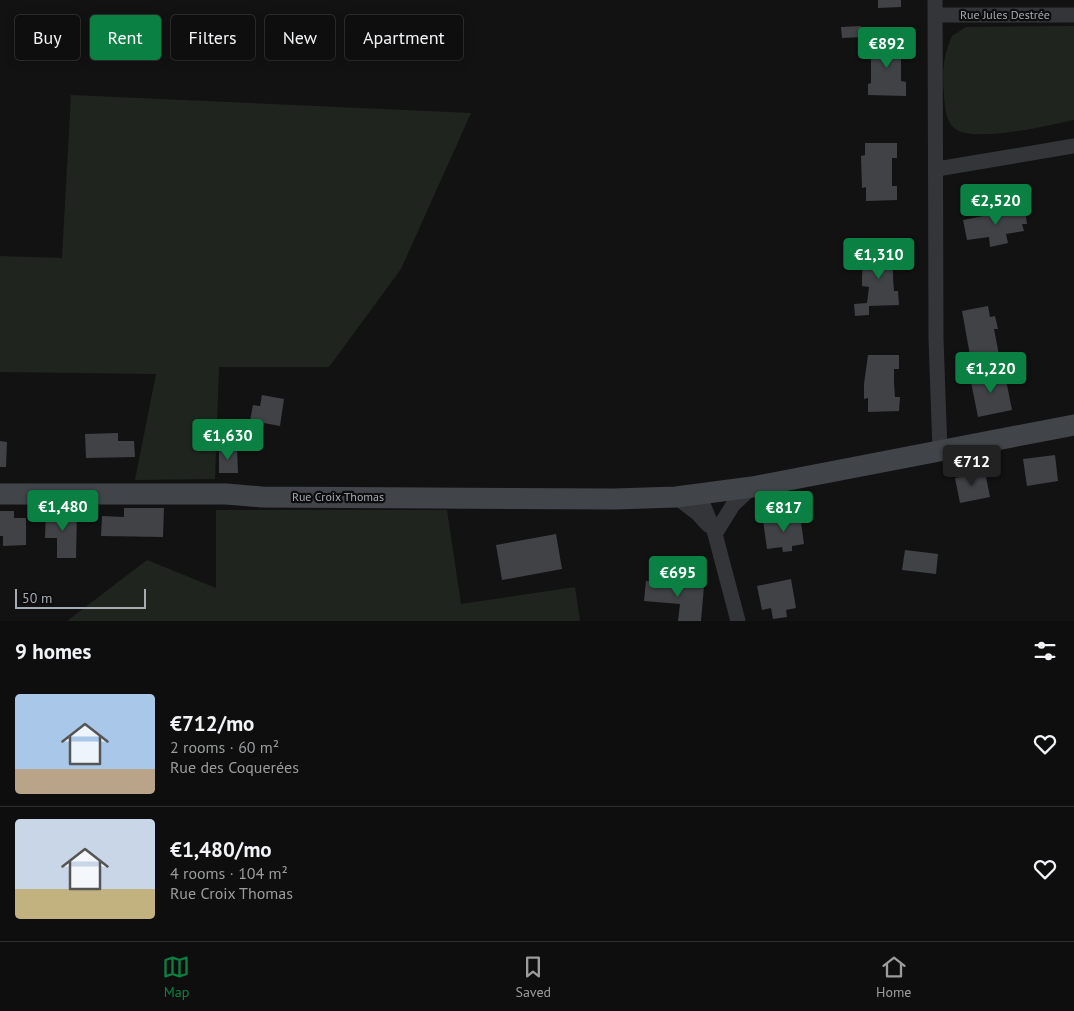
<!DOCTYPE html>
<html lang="en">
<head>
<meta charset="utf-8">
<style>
	:root { --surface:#0e0e0e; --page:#171717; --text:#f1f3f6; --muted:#9b9c9e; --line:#2e2e2e; --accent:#0b8043 }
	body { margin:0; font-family:"PT Sans",sans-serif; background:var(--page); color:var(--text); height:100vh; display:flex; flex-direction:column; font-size:19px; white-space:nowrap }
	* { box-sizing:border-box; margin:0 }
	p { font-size:16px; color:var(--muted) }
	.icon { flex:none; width:28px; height:28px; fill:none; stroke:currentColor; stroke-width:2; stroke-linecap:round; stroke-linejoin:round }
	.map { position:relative; height:621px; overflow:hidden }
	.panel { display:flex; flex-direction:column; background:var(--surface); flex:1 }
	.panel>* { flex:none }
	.hud { position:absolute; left:15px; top:15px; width:500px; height:45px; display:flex; gap:10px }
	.scale { position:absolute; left:15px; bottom:12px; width:131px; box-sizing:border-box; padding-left:5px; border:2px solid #a4abb2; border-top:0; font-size:14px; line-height:18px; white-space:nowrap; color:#a4abb2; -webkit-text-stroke:4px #0d0d0e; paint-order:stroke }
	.price { position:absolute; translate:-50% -42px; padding:0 11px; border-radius:5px; background:var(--accent); color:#fff; font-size:16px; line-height:32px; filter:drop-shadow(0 1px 2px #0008) }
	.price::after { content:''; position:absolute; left:50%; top:30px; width:15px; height:11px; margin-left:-8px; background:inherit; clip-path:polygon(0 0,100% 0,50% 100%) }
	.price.selected { background:#222; color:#fff }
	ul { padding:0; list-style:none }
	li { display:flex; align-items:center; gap:15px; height:125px; padding:0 15px }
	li+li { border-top:1px solid var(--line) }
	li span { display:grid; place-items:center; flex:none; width:140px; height:100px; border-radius:5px; color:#555 }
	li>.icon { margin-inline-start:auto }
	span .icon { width:60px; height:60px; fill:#fffc; stroke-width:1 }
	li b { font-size:21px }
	h2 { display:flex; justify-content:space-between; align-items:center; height:60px; padding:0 15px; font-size:21px }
	.pill { padding:0 18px; border-radius:5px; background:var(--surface); box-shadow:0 2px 12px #0003,0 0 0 1px var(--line); font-size:18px; line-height:45px }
	.pill.selected { background:var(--accent); color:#fff }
	.menu { display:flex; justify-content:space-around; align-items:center; height:70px; border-top:1px solid var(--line); background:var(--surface); font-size:14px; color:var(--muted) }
	.menu a { display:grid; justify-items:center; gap:2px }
	.menu .selected { color:var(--accent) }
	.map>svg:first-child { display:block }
	.green { fill:#1f251e }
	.building { fill:#414246 }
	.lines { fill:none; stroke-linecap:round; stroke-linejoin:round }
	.street { stroke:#333538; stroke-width:15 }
	.secondary { stroke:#414448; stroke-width:21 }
	.labels { text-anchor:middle; stroke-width:4.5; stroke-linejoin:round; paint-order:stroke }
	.street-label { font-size:12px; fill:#a4abb2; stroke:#0d0d0e }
</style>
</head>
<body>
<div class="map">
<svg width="1074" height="621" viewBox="0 0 1074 621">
	<rect width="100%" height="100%" fill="#121213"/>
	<path class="green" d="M 1074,26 L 1074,120 C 1049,125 973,144 954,128 C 945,120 945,106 944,95 C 942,73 943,56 952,36 L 966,27 Z
		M 71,95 L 471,113 L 401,269 L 329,367 L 219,367 L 215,479 L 135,480 L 156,374 L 0,372 L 0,256 L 62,258 Z
		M 216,510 L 447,510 L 461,604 L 575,587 L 580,621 L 67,621 L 147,560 L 216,588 Z"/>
	<path class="building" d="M 878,0 L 901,0 L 901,7 L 878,8 Z
		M 861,26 L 862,37 L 842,38 L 841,27 Z
		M 905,39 L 906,54 L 901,54 L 901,81 L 906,82 L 906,96 L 868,95 L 868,84 L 871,83 L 871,52 L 875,52 L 875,40 Z
		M 865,143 L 897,143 L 897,158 L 892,158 L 892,186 L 897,186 L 897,200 L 866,201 L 866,187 L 862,188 L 861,156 L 865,155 Z
		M 1019,209 L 1025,209 L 1027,224 L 1022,224 L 1024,231 L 1006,234 L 1008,243 L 990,247 L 989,237 L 967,240 L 963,220 Z
		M 898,248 L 898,263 L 893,263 L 893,277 L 894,291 L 898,291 L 899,305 L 869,306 L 869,315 L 855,316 L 854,304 L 867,303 L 869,287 L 862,286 L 862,277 L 863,262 L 867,261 L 867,249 Z
		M 988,306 L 990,317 L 995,316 L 998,329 L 994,329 L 999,355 L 971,361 L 962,311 Z
		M 868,355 L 899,355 L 899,369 L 894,369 L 894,383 L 895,397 L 900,397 L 899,411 L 868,412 L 868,398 L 864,399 L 864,384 Z
		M 1004,370 L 1012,410 L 978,417 L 970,377 Z
		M 262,395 L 284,399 L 280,426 L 264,423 L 261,438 L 241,435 L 243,420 L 250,421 L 253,405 L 260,406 Z
		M 118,433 L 118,441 L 134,441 L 135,457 L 86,458 L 85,434 Z
		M 0,441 L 7,442 L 6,467 L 0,467 Z
		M 219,448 L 237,448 L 238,473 L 219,473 Z
		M 1055,455 L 1058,481 L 1027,486 L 1023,459 Z
		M 985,472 L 990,497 L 960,503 L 955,478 Z
		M 124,508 L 164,508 L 163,537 L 101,536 L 102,516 L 124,517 Z
		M 0,511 L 14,511 L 14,518 L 26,518 L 26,545 L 3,546 L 3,536 L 0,536 Z
		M 46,511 L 77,512 L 76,558 L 57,558 L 57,538 L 45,538 Z
		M 800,515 L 804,544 L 792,546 L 792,551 L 783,552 L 782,547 L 767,549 L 763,520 Z
		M 556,534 L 562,569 L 502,580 L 496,545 Z
		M 905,550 L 938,554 L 936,574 L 902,570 Z
		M 791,579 L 796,608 L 786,610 L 787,617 L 773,619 L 771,608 L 762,610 L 757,586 Z
		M 646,581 L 704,586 L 701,621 L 678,621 L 680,604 L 644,601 Z"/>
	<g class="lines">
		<path class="street" d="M 935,0 L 936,339 L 940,451
			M 935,15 L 1074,15
			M 937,169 L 1074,146
			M 699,494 L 715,534 L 738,621
			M 676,497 L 697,513 L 708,525
			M 715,534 L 733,505 L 752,487"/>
		<path class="secondary" d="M 0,494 L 226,494 L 262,497 L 615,499 L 676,497 L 752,487 L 1074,425"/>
	</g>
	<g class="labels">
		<g class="street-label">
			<text x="1005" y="19">Rue Jules Destrée</text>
			<text x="338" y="501">Rue Croix Thomas</text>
		</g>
	</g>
</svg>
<div class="scale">50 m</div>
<b class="price" style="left:887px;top:69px">€892</b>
<b class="price" style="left:996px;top:226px">€2,520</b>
<b class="price" style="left:879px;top:280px">€1,310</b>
<b class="price" style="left:991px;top:394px">€1,220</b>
<b class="price" style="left:228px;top:461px">€1,630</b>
<b class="price selected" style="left:972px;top:487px">€712</b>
<b class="price" style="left:63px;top:532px">€1,480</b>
<b class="price" style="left:784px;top:533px">€817</b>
<b class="price" style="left:678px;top:598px">€695</b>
<div class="hud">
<a class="pill">Buy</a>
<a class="pill selected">Rent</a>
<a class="pill">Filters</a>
<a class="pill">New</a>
<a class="pill">Apartment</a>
</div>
</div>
<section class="panel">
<h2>9 homes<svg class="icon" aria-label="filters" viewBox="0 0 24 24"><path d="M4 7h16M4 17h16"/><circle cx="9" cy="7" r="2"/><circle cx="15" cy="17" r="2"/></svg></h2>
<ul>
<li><span style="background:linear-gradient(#a9c7e8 75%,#b9a48a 0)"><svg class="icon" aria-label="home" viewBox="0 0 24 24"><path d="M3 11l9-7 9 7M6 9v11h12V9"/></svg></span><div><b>€712/mo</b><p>2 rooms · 60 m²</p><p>Rue des Coquerées</p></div><svg class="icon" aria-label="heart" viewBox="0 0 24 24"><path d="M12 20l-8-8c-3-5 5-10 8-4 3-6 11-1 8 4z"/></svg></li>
<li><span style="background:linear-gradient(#c9d6e8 70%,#c2b280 0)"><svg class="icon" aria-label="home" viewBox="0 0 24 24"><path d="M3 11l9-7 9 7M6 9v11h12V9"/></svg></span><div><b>€1,480/mo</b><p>4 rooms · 104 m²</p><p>Rue Croix Thomas</p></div><svg class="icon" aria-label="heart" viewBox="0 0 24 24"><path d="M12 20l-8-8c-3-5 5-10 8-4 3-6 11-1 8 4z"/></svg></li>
</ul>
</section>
<nav class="menu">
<a class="selected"><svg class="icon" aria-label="map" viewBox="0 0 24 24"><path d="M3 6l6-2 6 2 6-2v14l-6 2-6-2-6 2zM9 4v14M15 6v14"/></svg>Map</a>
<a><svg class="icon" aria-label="saved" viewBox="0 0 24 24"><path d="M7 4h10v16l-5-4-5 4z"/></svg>Saved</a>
<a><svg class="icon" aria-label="home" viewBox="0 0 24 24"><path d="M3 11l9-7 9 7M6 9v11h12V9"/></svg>Home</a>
</nav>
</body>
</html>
